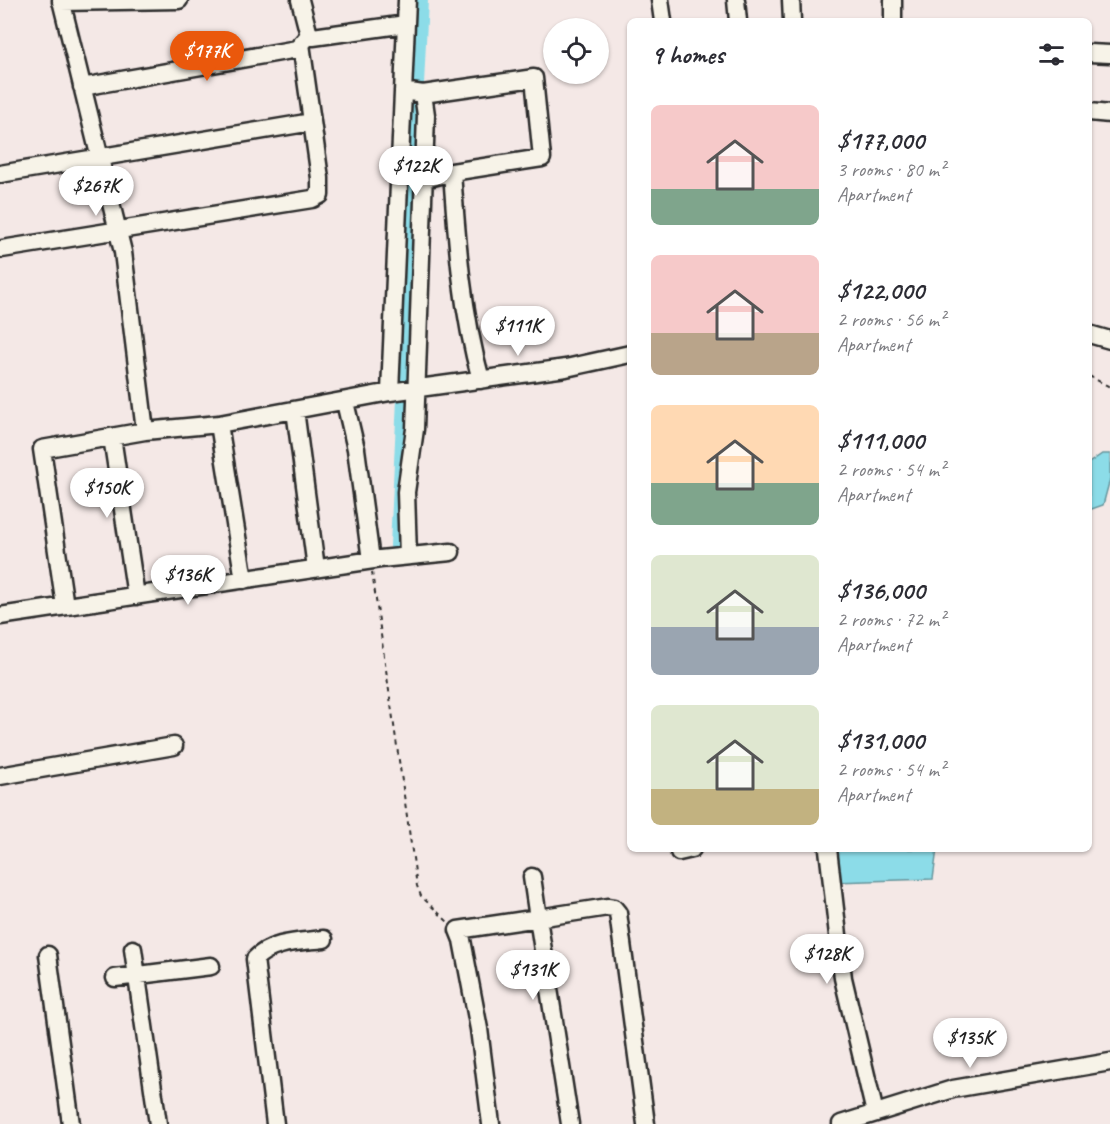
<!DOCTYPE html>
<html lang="en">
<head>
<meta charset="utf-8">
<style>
	:root { --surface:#fff; --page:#f7f7f7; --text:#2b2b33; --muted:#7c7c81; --accent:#ea580c }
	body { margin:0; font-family:Caveat,sans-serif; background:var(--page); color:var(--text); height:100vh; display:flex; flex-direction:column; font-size:22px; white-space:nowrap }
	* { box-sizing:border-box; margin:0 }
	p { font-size:20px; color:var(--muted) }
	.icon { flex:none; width:33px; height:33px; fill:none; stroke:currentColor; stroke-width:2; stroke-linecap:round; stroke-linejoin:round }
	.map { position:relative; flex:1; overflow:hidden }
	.panel { position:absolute; left:627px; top:18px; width:465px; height:834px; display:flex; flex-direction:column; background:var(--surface); border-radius:9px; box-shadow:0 2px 4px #0004 }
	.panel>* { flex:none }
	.buttons { position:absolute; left:543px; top:18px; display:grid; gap:12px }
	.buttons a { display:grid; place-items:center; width:66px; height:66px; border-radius:50%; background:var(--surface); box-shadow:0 2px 4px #0004; font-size:30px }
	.price { position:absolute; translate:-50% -51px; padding:0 14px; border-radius:21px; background:#fff; color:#222; font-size:20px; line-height:39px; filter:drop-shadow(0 2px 3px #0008) }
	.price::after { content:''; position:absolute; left:50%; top:36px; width:18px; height:14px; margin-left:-9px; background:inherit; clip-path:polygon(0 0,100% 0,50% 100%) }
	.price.on { background:var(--accent); color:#fff }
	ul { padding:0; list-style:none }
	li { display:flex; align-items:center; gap:18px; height:150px; padding:0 24px }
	li span { display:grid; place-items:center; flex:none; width:168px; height:120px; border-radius:9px; color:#555 }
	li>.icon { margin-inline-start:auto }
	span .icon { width:72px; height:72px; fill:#fffc; stroke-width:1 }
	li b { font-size:26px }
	h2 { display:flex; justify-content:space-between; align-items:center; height:72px; padding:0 24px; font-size:26px }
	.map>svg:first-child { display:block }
	.water { fill:#8cdce8; stroke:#65959c; stroke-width:1.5 }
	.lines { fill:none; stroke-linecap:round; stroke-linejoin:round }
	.canal { stroke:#8cdce8; stroke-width:12 }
	.minor-casing { stroke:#2b2b2b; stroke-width:21 }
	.path { stroke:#2b2b2b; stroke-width:2; stroke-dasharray:4.5 4.5; stroke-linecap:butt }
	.minor { stroke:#f7f3e8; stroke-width:16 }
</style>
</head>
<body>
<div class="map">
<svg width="1110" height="1124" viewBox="0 0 1110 1124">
	<rect width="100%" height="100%" fill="#f4e8e6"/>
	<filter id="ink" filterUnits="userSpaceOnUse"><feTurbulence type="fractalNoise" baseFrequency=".0167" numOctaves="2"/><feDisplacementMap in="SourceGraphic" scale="12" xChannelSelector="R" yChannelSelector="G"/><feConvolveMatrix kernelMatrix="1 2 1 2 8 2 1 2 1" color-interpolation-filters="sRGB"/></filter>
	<g filter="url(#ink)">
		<path class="water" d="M 1102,454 L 1110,454 L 1110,479 L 1103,505 L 1089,510 L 1089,463 Z
			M 836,849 L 937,849 L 933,879 L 834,882 Z"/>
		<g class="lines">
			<path class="canal" d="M 396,546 L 422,0"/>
			<defs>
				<path id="minor" d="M 61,0 L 123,252 L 145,431
					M 300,0 L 309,35 L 313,37 L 406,24
					M 660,0 L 663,21
					M 736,0 L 738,21
					M 791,0 L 792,21
					M 893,0 L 893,21
					M 61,2 L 179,0
					M 1089,53 L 1110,54
					M 82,87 L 297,49 L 309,35
					M 403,91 L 423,94 L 426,115 L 415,429 L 406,492 L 408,556
					M 423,94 L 534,78 L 542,158 L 452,172 L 425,179
					M 1089,112 L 1110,114
					M 452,172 C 457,243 462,312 481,380
					M 0,174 L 312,122
					M 2,249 L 312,199 L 320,195 L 320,178 L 301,44
					M 1089,334 L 1110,340
					M 390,392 L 407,0
					M 345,402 L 356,449 L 371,560
					M 295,410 L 316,568
					M 219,424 L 244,580
					M 112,437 L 136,596
					M 65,606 L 42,449 L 145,431 L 219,424 L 390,392 L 566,368 L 630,354
					M 0,616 L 380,559 L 451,552
					M 0,776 L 174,746
					M 828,849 L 843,978 L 875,1113
					M 679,852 L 692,849
					M 532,877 L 538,918 L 608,907 L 614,908 L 618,913 L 646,1124
					M 133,949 L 158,1124
					M 48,955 L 71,1124
					M 115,978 L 211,966
					M 275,1124 L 255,959 C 272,941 301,942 324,939
					M 491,1124 L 479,1029 L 462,940 L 458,930 L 538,918 L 570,1124
					M 841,1124 L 953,1089 L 1110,1062"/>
			</defs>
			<use href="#minor" class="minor-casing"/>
			<path class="path" d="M 1089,376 L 1110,387
				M 372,572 L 417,886 L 421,896 L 449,923"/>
			<use href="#minor" class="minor"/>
		</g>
	</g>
</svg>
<div class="buttons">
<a><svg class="icon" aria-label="locate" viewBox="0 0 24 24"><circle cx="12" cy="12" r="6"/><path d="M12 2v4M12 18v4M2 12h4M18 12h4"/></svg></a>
</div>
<b class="price on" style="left:207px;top:82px">$177K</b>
<b class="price" style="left:416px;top:197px">$122K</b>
<b class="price" style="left:96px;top:217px">$267K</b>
<b class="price" style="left:518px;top:357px">$111K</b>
<b class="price" style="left:107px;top:519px">$150K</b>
<b class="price" style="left:188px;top:606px">$136K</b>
<b class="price" style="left:827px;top:985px">$128K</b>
<b class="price" style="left:533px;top:1001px">$131K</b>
<b class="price" style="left:970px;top:1069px">$135K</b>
<section class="panel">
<h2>9 homes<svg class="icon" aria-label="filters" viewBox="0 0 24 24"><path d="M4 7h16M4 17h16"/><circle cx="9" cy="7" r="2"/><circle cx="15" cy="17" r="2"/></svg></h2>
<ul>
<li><span style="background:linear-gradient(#f6c9c9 70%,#7fa58c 0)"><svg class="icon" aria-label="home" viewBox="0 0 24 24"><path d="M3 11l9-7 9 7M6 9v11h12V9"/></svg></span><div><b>$177,000</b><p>3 rooms · 80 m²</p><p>Apartment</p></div></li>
<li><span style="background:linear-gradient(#f6c9c9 65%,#b9a48a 0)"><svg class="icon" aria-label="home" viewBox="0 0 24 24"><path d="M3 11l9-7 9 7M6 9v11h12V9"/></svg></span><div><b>$122,000</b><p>2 rooms · 56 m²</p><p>Apartment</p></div></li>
<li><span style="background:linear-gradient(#ffd9b3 65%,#7fa58c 0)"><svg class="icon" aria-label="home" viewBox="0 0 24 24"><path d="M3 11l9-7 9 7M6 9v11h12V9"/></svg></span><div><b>$111,000</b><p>2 rooms · 54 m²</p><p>Apartment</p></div></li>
<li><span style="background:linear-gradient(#dfe7d0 60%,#9aa5b1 0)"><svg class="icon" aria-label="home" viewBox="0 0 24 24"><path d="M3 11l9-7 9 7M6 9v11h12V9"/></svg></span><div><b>$136,000</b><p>2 rooms · 72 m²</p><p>Apartment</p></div></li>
<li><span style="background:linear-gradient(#dfe7d0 70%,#c2b280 0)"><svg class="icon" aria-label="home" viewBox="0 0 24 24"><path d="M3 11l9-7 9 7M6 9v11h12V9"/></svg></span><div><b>$131,000</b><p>2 rooms · 54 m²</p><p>Apartment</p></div></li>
</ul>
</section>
</div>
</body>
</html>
